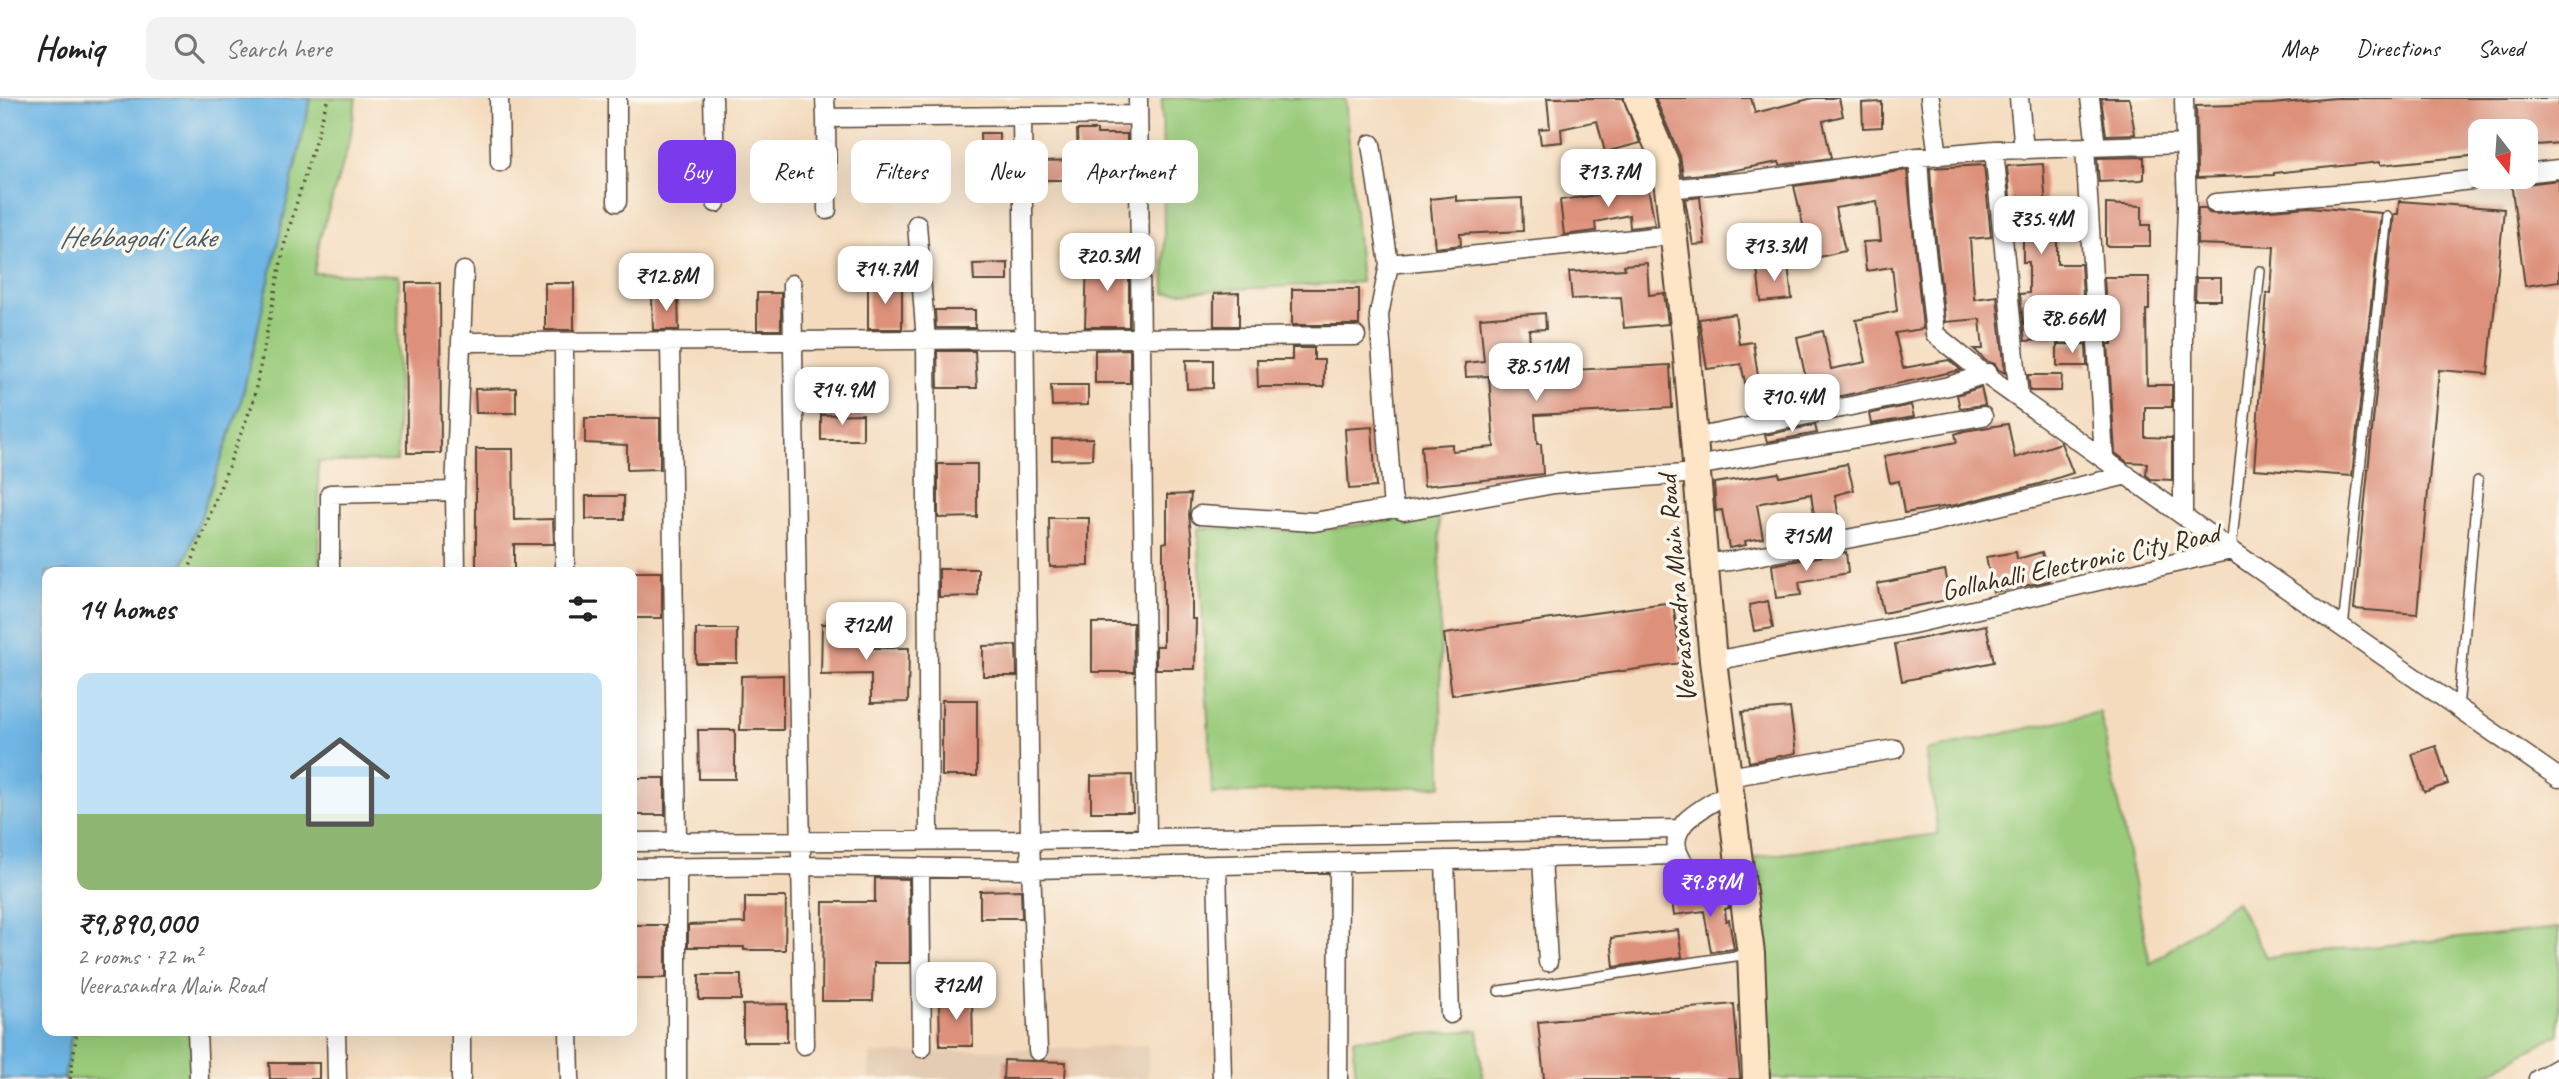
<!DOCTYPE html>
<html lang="en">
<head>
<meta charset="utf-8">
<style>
	:root { --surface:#fff; --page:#f2f2f2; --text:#222; --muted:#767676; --line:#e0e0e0; --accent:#7c3aed }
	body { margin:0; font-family:Caveat,sans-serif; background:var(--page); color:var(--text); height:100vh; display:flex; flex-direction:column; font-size:26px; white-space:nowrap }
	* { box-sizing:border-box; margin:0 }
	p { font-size:23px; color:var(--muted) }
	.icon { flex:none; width:38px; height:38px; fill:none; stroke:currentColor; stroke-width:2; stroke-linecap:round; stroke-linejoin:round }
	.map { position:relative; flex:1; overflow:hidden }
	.panel { position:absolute; left:42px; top:469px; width:595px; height:469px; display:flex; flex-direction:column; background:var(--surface); border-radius:14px; box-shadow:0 7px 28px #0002 }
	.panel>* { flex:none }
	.banner { position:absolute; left:658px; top:42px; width:665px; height:63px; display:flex; gap:14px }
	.needle { width:46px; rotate:163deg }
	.buttons { position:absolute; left:2468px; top:21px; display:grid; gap:14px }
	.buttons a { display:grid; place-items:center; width:70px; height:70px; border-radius:14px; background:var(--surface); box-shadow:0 7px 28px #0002; font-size:35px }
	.price { position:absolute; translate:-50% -60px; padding:0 16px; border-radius:14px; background:#fff; color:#222; font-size:23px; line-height:46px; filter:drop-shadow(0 2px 4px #0008) }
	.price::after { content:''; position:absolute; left:50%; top:42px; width:21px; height:16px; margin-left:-10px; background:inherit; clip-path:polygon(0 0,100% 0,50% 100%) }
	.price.current { background:var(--accent); color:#fff }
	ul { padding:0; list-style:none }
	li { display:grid; align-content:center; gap:14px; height:371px; padding:0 35px }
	li span { display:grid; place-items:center; height:217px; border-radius:14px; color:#555 }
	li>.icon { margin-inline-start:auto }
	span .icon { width:126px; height:126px; fill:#fffc; stroke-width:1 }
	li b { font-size:30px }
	h2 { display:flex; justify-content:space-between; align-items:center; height:84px; padding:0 35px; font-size:30px }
	.chip { padding:0 24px; border-radius:14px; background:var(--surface); box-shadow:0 7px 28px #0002; font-size:24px; line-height:63px }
	.chip.current { background:var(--accent); color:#fff }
	header { display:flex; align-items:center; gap:42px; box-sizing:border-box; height:98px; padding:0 35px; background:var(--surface); border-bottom:2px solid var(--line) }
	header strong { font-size:33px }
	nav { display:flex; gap:38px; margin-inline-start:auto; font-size:24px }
	.search { width:490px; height:63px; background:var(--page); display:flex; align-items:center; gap:18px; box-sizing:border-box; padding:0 24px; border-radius:14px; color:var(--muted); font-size:26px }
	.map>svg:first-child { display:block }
	.built { fill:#e4ccb2 }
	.green { fill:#99cb7a; stroke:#6a7a4c; stroke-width:2 }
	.water { fill:#6db5e4; stroke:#547081; stroke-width:2 }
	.building { fill:#dd907a }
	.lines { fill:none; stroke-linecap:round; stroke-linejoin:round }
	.lane-casing { stroke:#574536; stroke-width:12 }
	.street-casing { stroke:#574536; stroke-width:21 }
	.secondary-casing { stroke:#574536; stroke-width:30 }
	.path { stroke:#574536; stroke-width:3.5; stroke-dasharray:2 5; stroke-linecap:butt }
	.lane { stroke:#fff; stroke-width:9 }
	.street { stroke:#fff; stroke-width:18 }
	.secondary { stroke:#fde5c5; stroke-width:26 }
	.labels { text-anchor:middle; stroke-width:7; stroke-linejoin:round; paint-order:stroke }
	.street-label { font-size:28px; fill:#3b2a1e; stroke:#fbf7ec }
	.water-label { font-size:30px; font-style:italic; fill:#4c5b63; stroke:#fbf7ec }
</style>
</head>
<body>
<header>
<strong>Homiq</strong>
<div class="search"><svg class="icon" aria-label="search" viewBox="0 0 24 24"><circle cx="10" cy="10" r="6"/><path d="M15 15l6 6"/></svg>Search here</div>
<nav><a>Map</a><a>Directions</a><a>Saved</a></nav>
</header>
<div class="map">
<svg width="2559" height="981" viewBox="0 0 2559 981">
	<rect width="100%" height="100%" fill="#fbf7ec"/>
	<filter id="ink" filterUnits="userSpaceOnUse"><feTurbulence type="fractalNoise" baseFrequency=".0143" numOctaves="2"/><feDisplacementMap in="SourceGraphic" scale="14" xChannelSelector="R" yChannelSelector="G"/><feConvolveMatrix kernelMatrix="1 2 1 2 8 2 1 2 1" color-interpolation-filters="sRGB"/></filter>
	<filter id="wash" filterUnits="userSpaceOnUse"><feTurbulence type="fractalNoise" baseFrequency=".00686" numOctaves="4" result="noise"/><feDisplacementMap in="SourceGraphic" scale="28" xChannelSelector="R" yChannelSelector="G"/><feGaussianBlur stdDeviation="1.57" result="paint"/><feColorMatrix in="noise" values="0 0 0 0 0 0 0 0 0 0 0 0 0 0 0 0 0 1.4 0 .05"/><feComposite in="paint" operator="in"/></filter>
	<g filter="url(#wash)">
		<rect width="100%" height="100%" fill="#f4dbbe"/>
		<path class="built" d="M 1148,947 L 1148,981 L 869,981 L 870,956 Z"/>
		<path class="green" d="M 311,0 L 356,0 L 350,42 L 320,140 L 314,175 L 399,177 L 397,363 L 318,364 L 320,474 L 181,474 L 240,308 Z
			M 1162,0 L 1345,0 L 1361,184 L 1165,195 Z
			M 1439,416 L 1442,688 L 1212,696 L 1198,430 L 1313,433 Z
			M 2100,614 L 2150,866 L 2236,803 L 2266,859 L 2559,830 L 2559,936 L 2478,981 L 1771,981 L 1755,759 L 1938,736 L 1926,653 Z
			M 1478,932 L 1483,981 L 1356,981 L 1353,941 Z
			M 72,933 L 191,933 L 192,981 L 64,981 Z"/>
		<path class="water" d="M 0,0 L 311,0 L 240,308 L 181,474 L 47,474 L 47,933 L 72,933 L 64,981 L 0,981 Z"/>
		<g id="blocks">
			<path class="building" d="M 1547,0 L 1623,0 L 1640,45 L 1605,54 L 1597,23 L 1561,31 L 1562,44 L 1541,46 L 1539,31 L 1550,30 Z
				M 1655,0 L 1751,0 L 1755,15 L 1813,0 L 1839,0 L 1843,18 L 1823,23 L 1831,60 L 1780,67 L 1779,64 L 1724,74 L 1683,78 L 1680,58 Z
				M 2101,0 L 2129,0 L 2135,36 L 2106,37 Z
				M 2335,0 L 2559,0 L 2559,45 L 2525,48 L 2525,33 L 2477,33 L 2480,57 L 2380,67 L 2380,64 L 2274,75 L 2274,77 L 2197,80 L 2196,8 L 2272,6 Z
				M 1882,4 L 1882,29 L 1863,30 L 1862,5 Z
				M 1077,32 L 1097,32 L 1097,36 L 1127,36 L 1127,62 L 1084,63 L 1084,82 L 1040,82 L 1040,63 L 1078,62 Z
				M 980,35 L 999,35 L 1000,63 L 981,63 Z
				M 2144,59 L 2144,81 L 2141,82 L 2099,84 L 2097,60 Z
				M 2043,66 L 2048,143 L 2057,143 L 2057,166 L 2081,166 L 2084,211 L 2053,213 L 2056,241 L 2025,243 L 2020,196 L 2029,195 L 2029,164 L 2023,164 L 2023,139 L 2014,140 L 2007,68 Z
				M 1984,67 L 1991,139 L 1970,141 L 1974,197 L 1974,201 L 1997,198 L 2005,275 L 1999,272 L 1995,266 L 1986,263 L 1974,251 L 1983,251 L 1980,221 L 1945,224 L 1932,106 L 1930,70 Z
				M 1907,72 L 1923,231 L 1895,235 L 1903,270 L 1949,262 L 1961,272 L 1800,307 L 1795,279 L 1805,277 L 1797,239 L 1823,233 L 1831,271 L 1866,264 L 1856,222 L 1897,213 L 1892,169 L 1866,173 L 1863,144 L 1881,143 L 1877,103 L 1835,110 L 1845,153 L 1811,161 L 1794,88 Z
				M 2559,82 L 2559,183 L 2525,188 L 2511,84 L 2517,83 L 2526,86 Z
				M 1647,84 L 1655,127 L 1630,130 L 1629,117 L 1595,124 L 1596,133 L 1564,137 L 1560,102 L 1606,96 L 1605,93 Z
				M 1456,98 L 1456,103 L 1522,100 L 1523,133 L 1460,136 L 1461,147 L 1435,150 L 1430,101 Z
				M 1700,99 L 1705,146 L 1693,147 L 1685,101 Z
				M 2399,103 L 2504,111 L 2488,276 L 2439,272 L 2417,516 L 2354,511 L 2394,116 L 2398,116 Z
				M 2106,106 L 2142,108 L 2142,127 L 2150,127 L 2150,148 L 2106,148 Z
				M 2309,109 L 2381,115 L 2352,378 L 2254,371 L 2267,195 L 2271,196 L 2274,149 L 2197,146 L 2198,110 L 2205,110 L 2209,115 L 2216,116 Z
				M 1087,160 L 1129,160 L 1129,229 L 1085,229 Z
				M 1008,165 L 1008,183 L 974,183 L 973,166 Z
				M 1647,165 L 1649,197 L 1664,195 L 1668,226 L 1624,230 L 1621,199 L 1572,201 L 1569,174 L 1625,171 L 1624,167 Z
				M 1788,167 L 1792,201 L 1761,204 L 1757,170 Z
				M 2104,179 L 2149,179 L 2149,212 L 2146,212 L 2147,287 L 2172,287 L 2172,309 L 2145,309 L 2145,339 L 2172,340 L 2172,382 L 2151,381 L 2146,377 L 2147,365 L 2127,364 L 2115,355 L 2108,246 L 2112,246 L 2112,210 L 2106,210 Z
				M 2196,180 L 2221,180 L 2221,202 L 2195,202 Z
				M 406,185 L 440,185 L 441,355 L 407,355 Z
				M 545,185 L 574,185 L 574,232 L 545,232 Z
				M 868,185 L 902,185 L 902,231 L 868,231 Z
				M 1292,191 L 1359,191 L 1359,227 L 1292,227 Z
				M 757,195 L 781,195 L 781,232 L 757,232 Z
				M 1239,195 L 1239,228 L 1214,228 L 1214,196 Z
				M 652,198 L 678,198 L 679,232 L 653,232 Z
				M 935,212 L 975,212 L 975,230 L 936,230 Z
				M 1545,215 L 1546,231 L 1529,232 L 1532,274 L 1670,267 L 1672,310 L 1535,317 L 1537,346 L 1541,346 L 1543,376 L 1424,388 L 1421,348 L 1452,346 L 1452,353 L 1494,349 L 1489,278 L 1466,279 L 1465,265 L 1484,263 L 1480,220 Z
				M 1735,216 L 1739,246 L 1753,244 L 1759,285 L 1761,284 L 1768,313 L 1752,316 L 1741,266 L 1707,271 L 1699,221 Z
				M 2057,246 L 2086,246 L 2087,268 L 2057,268 Z
				M 1292,250 L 1314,250 L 1314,262 L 1324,262 L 1324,289 L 1258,289 L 1257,262 L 1292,262 Z
				M 1130,251 L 1130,285 L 1095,285 L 1095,252 Z
				M 937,253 L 975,253 L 977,290 L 938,290 Z
				M 1186,262 L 1213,262 L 1213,290 L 1187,291 Z
				M 2028,277 L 2062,277 L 2061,293 L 2030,293 Z
				M 1051,287 L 1088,287 L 1088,307 L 1052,308 Z
				M 1981,289 L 1985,307 L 1960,310 L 1957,297 Z
				M 516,290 L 516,315 L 476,315 L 475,291 Z
				M 1911,307 L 1914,319 L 1871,326 L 1869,316 Z
				M 863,316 L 863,342 L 821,342 L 821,317 Z
				M 585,320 L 660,320 L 660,371 L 627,372 L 627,347 L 585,345 Z
				M 2008,326 L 2015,360 L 2061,345 L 2073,375 L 2039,386 L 1955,407 L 1904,415 L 1899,383 L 1890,385 L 1884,358 L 1957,344 L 1955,336 L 1964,333 Z
				M 1815,327 L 1817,335 L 1767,344 L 1765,337 Z
				M 1372,329 L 1376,389 L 1349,391 L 1345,331 Z
				M 1093,340 L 1092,361 L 1052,362 L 1052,341 Z
				M 476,351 L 513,351 L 514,422 L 553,421 L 554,446 L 514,446 L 514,474 L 476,474 Z
				M 938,366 L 977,366 L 977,419 L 938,420 Z
				M 1847,366 L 1854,392 L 1835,397 L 1840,427 L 1816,431 L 1811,396 L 1761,405 L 1757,407 L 1763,440 L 1745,443 L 1746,447 L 1729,450 L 1722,412 L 1716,413 L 1714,385 L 1779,375 L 1780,379 Z
				M 1191,396 L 1189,417 L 1192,444 L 1192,521 L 1196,521 L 1195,571 L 1156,571 L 1156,548 L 1163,548 L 1163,445 L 1167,444 L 1167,397 Z
				M 586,398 L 624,398 L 624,421 L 586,421 Z
				M 1049,420 L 1089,420 L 1089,468 L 1050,469 Z
				M 1846,454 L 1848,475 L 1799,484 L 1801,497 L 1776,500 L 1772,467 Z
				M 2016,454 L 2017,461 L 2042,454 L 2049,483 L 1993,494 L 1986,459 Z
				M 939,471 L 978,471 L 978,498 L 939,499 Z
				M 1945,472 L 1951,501 L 1883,515 L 1877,486 Z
				M 632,474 L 662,474 L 662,520 L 632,520 Z
				M 1768,503 L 1773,530 L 1754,533 L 1749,507 Z
				M 1673,504 L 1681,565 L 1452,597 L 1444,536 Z
				M 1092,525 L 1133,525 L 1134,574 L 1092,574 Z
				M 822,526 L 862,526 L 862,550 L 909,550 L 908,604 L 871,605 L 871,576 L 821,577 Z
				M 1986,527 L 1994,564 L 1902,583 L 1895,546 Z
				M 696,531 L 737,531 L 737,565 L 696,565 Z
				M 1016,547 L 1017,578 L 983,578 L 983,548 Z
				M 783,577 L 783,632 L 740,632 L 741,578 Z
				M 942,602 L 977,602 L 977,678 L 942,678 Z
				M 1790,610 L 1796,655 L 1749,664 L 1742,614 Z
				M 698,632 L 735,632 L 735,681 L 699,681 Z
				M 2436,648 L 2448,686 L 2424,694 L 2412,656 Z
				M 1132,677 L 1133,714 L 1091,714 L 1091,678 Z
				M 632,680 L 665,680 L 665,717 L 632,717 Z
				M 875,780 L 909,781 L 910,865 L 874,865 L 873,903 L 822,903 L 823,804 L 875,804 Z
				M 1021,792 L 1022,820 L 980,820 L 980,793 Z
				M 1713,798 L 1728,802 L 1729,810 L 1725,811 L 1726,823 L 1729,822 L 1734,851 L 1711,854 L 1704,813 L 1674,817 L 1672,803 Z
				M 745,799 L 786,799 L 785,852 L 744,852 L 744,849 L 688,849 L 688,827 L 745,825 Z
				M 632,827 L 666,827 L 666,880 L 632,880 Z
				M 1678,832 L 1682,859 L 1614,869 L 1611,840 Z
				M 699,877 L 741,877 L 741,902 L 699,902 Z
				M 939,900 L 972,900 L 973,948 L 940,948 Z
				M 787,906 L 787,944 L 743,944 L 743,907 Z
				M 1734,906 L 1740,981 L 1544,981 L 1538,924 Z
				M 1004,962 L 1066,964 L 1065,981 L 1003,981 Z
				M 269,965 L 319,965 L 319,981 L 270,981 Z"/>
		</g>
	</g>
	<g filter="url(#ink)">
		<use href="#blocks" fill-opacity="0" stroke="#574536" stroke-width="2"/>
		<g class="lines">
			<defs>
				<path id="lane" d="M 2231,452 L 2260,173
					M 2343,530 L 2387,118
					M 2458,611 L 2478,383
					M 1499,893 L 1749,856"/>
				<path id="street" d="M 499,0 L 500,64
					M 713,0 L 716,105
					M 825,0 L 826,20
					M 1138,0 L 1147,740
					M 1930,0 L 1938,58
					M 2019,0 L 2024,52
					M 2090,0 L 2096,48
					M 2184,0 L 2185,46
					M 1022,18 L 1030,742 L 1038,953
					M 1371,46 L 1389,166 L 1379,217 L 1392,399 L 1395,410 L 1404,413 L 1554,386 L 1697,375
					M 2085,49 L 2104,359
					M 1994,52 L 2019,299
					M 1918,59 L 1921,107 L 1935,236 L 1979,272 L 2231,452 L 2559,680
					M 2525,75 L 2559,71
					M 1668,91 L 1752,83 L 1918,59 L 1994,52 L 2185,46 L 2187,108 L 2183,220 L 2183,417
					M 617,104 L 617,0
					M 2215,105 L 2387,92 L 2497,79
					M 827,112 L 826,20 L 1138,17
					M 917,126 L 926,243 L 929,743
					M 1389,166 L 1673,137
					M 792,186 L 804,947
					M 670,243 L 677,744
					M 461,244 L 464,173
					M 564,244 L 565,474
					M 1694,340 L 1949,288 L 1988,275
					M 1696,368 L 1983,318
					M 455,393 L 456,474
					M 1200,417 L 1314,424 L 1395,410
					M 1704,465 L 1731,463 L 1920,427 L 2127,377
					M 330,474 L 330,396 L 455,393 L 461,244 L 793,243 L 1356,238
					M 1713,563 L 1913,526 L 2231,452
					M 1728,679 L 1895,651
					M 1730,694 C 1715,703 1698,711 1685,724 C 1678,733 1674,742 1678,754 C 1687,781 1719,788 1744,794
					M 632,744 L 1030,742 L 1680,731
					M 1542,760 L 1548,864
					M 1445,762 L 1450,916
					M 1217,767 L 1222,981
					M 920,769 L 922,950
					M 632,770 L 801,768 L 1032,771 L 1679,757
					M 677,770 L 677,981
					M 197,933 L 199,981
					M 336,933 L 337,981
					M 461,933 L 461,981
					M 569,933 L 570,981
					M 1338,981 L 1339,764
					M 2538,981 L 2559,969"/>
				<path id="secondary" d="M 1638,0 L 1665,64 L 1685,236 L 1713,563 L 1751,856 L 1756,981"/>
			</defs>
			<use href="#lane" class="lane-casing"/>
			<use href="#street" class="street-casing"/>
			<use href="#secondary" class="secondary-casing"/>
			<path class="path" d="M 188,474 L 253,304 L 285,144 L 328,0
				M 70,981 L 77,933"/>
			<use href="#lane" class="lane"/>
			<use href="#street" class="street"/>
			<use href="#secondary" class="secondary"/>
		</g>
	</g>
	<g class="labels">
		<g class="street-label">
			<text transform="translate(2080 463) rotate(-12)" y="10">Gollahalli Electronic City Road</text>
			<text transform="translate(1676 491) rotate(-95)" y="10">Veerasandra Main Road</text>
		</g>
		<g class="water-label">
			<text x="137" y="149">Hebbagodi Lake</text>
		</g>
	</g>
</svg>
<div class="buttons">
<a><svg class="needle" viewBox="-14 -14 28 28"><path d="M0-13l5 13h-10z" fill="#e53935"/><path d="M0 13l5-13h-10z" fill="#767676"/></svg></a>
</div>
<b class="price" style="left:1608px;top:111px">₹13.7M</b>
<b class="price" style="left:2041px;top:158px">₹35.4M</b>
<b class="price" style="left:1774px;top:185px">₹13.3M</b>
<b class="price" style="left:1107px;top:195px">₹20.3M</b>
<b class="price" style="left:885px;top:208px">₹14.7M</b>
<b class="price" style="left:666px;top:215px">₹12.8M</b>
<b class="price" style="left:2072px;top:257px">₹8.66M</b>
<b class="price" style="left:1536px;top:305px">₹8.51M</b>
<b class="price" style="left:842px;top:329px">₹14.9M</b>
<b class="price" style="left:1792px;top:336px">₹10.4M</b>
<b class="price" style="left:1806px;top:475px">₹15M</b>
<b class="price" style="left:866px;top:564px">₹12M</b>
<b class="price current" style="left:1710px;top:821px">₹9.89M</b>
<b class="price" style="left:956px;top:924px">₹12M</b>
<div class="banner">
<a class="chip current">Buy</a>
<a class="chip">Rent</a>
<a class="chip">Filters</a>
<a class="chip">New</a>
<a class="chip">Apartment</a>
</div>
<section class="panel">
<h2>14 homes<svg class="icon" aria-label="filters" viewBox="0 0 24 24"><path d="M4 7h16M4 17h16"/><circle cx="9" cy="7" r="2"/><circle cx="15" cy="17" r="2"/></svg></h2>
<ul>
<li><span style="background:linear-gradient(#bfe0f5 65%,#8fb573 0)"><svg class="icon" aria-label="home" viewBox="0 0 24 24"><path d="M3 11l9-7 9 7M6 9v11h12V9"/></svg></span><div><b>₹9,890,000</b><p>2 rooms · 72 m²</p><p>Veerasandra Main Road</p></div></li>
</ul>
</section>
</div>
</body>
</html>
